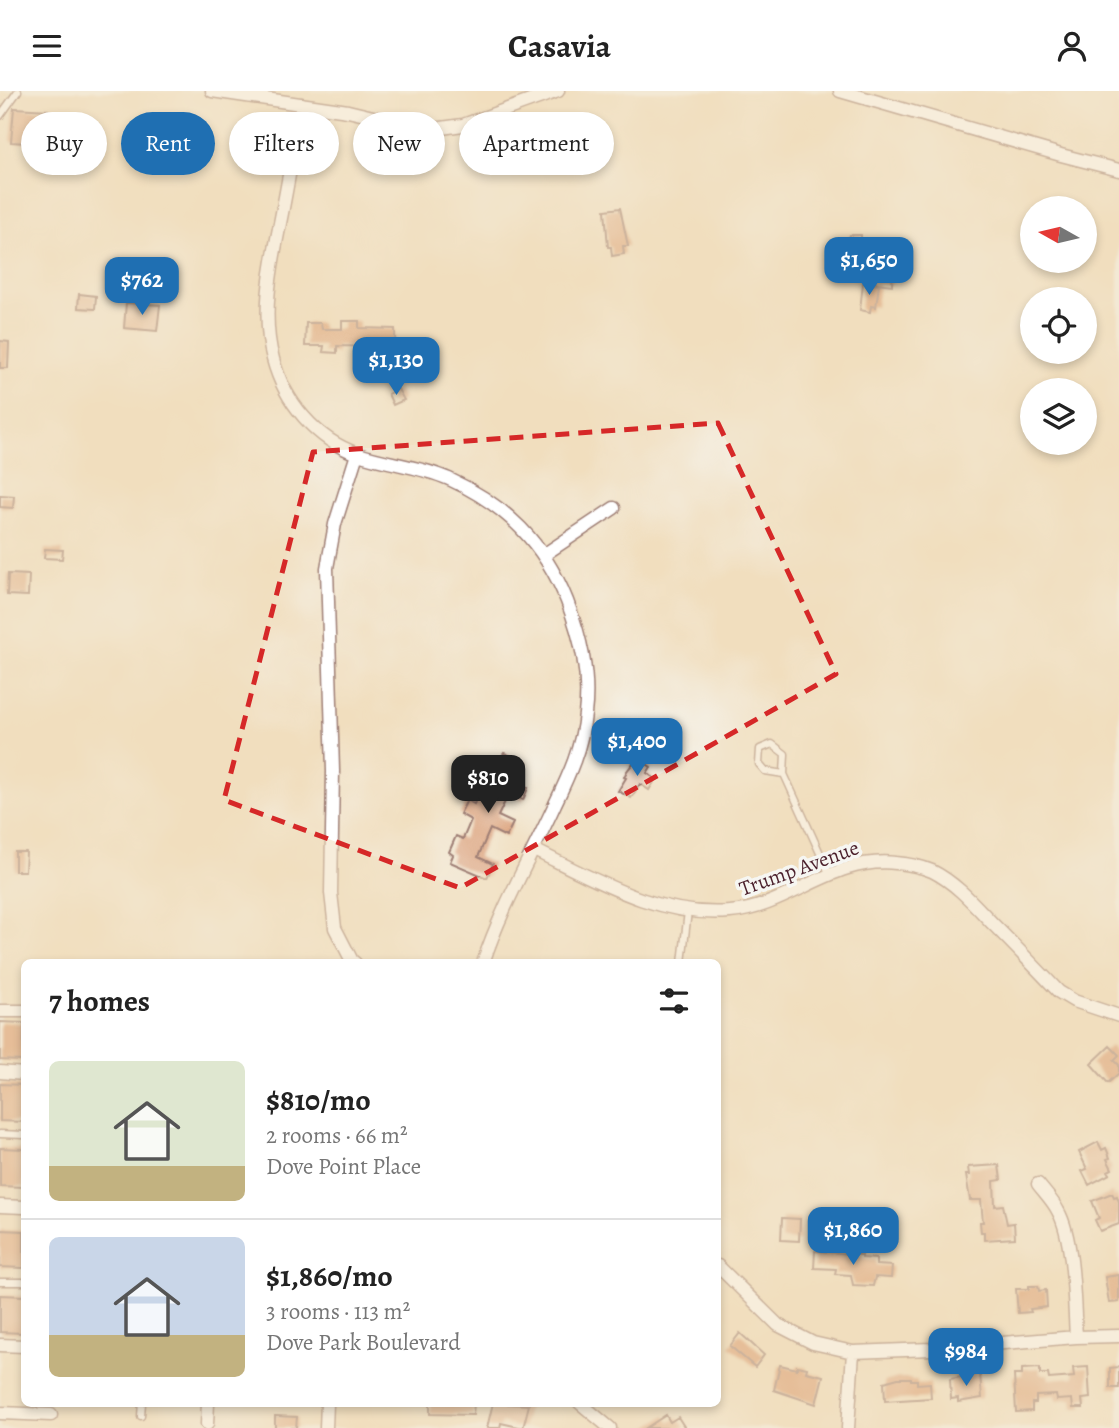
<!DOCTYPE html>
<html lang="en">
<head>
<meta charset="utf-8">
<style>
	:root { --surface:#fff; --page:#f6f6f6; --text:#222; --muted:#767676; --line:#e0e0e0; --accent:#1f6fb2 }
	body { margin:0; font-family:Alegreya,serif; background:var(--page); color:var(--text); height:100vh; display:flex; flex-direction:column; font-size:26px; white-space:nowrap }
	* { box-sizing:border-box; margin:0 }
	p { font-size:23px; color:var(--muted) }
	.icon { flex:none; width:38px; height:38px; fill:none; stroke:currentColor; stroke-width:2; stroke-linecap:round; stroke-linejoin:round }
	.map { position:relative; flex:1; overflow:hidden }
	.side { position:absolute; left:21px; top:868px; width:700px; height:448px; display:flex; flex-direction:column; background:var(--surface); border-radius:10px; box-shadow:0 4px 10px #0003 }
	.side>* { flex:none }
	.guide { position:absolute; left:21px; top:21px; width:700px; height:63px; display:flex; gap:14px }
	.needle { width:46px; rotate:278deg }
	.buttons { position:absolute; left:1020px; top:105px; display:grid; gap:14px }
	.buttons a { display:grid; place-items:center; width:77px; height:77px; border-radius:50%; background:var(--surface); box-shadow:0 4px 10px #0003; font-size:35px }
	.price { position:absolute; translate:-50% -60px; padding:0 16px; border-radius:14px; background:var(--accent); color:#fff; font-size:23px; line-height:46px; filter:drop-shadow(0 2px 4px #0008) }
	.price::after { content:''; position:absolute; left:50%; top:42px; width:21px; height:16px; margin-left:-10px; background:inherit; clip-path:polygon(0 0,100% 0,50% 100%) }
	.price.on { background:#222; color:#fff }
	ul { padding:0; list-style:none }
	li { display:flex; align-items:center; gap:21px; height:175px; padding:0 28px }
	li+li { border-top:2px solid var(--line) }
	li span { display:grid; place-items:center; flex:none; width:196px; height:140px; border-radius:10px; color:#555 }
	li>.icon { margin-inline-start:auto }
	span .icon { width:84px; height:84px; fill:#fffc; stroke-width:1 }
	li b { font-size:30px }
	h2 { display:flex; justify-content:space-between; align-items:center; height:84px; padding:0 28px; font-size:30px }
	.tag { padding:0 24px; border-radius:32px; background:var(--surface); box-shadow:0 4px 10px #0003; font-size:24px; line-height:63px }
	.tag.on { background:var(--accent); color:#fff }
	header { display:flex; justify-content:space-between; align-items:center; height:91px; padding:0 28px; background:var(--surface); font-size:32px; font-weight:600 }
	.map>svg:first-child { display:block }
	.building { fill:#d9966a }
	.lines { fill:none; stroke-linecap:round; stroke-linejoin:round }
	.lane-casing { stroke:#9e7e74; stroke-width:9 }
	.street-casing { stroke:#9e7e74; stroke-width:15 }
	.lane { stroke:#fff; stroke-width:6 }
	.street { stroke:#fff; stroke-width:12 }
	.marked { fill:none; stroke:#d62828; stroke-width:5; stroke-dasharray:14 9; stroke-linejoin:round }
	.labels { text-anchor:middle; stroke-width:7; stroke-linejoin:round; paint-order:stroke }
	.street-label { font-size:21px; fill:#4a1f2b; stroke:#f6f6f2 }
</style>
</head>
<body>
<header><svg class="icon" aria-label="menu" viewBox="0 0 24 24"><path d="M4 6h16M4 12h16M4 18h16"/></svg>Casavia<svg class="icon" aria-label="person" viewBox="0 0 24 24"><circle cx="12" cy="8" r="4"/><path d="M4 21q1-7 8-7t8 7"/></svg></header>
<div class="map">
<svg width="1119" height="1337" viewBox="0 0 1119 1337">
	<rect width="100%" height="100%" fill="#f6f6f2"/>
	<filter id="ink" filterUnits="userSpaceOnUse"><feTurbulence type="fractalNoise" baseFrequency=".0143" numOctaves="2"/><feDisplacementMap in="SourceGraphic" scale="14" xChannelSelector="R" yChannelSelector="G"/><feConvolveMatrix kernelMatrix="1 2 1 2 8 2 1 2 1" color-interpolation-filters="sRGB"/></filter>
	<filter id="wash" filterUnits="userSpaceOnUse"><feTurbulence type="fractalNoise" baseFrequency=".00686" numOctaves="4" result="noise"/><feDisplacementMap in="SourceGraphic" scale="28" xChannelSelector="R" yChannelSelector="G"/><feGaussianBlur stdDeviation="1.57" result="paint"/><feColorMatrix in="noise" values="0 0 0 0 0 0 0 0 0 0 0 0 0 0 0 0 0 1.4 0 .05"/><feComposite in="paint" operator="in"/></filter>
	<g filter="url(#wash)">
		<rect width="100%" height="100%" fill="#f1debe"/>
		<g id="blocks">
			<path class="building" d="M 14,17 L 48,19 L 45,53 L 11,51 Z
				M 378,43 L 394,45 L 393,49 L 409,51 L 407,68 L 372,65 L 373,47 L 378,48 Z
				M 620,117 L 628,155 L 623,155 L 624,163 L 612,165 L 611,156 L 608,156 L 605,119 Z
				M 850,144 L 861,144 L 861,148 L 867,149 L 866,165 L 854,164 L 855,169 L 841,169 L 843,147 L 849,147 Z
				M 876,177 L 893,178 L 892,194 L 875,192 Z
				M 863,192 L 879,194 L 876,216 L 871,215 L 870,221 L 860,219 Z
				M 79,203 L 96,205 L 95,218 L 78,217 Z
				M 126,212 L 160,214 L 157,240 L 124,237 Z
				M 342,230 L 359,230 L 359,237 L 395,238 L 395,256 L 337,255 L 337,262 L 323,261 L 324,255 L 305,255 L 306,232 L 321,232 L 322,238 L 342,238 Z
				M 0,250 L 9,251 L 8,277 L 0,277 Z
				M 398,298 L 404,309 L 393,314 L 388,303 Z
				M 0,404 L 14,405 L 13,417 L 0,416 Z
				M 45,458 L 63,459 L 62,468 L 44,467 Z
				M 8,483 L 29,484 L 28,505 L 7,504 Z
				M 504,662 L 527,671 L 518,692 L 528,697 L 523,709 L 509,702 L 498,725 L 513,732 L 506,746 L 490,738 L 478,766 L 493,773 L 487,787 L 450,771 L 453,764 L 449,761 L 456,745 L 463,748 L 471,729 L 460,723 L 467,709 L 474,713 L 481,699 L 488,702 L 497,681 L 492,678 L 497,667 L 500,668 Z
				M 637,667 L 651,676 L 647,682 L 654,687 L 654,691 L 649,699 L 640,693 L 631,707 L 618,700 L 626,687 L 624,686 L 627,680 Z
				M 15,761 L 26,761 L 25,780 L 15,780 Z
				M 0,931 L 24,932 L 23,970 L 0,969 Z
				M 1110,955 L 1119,964 L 1114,969 L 1119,974 L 1119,982 L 1108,992 L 1091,973 Z
				M 0,993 L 24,994 L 24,1031 L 0,1030 Z
				M 1098,1051 L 1102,1059 L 1106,1057 L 1110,1067 L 1107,1068 L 1112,1078 L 1108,1080 L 1110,1083 L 1089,1094 L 1082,1080 L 1087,1078 L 1079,1061 Z
				M 0,1057 L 24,1058 L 24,1096 L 0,1095 Z
				M 999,1074 L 1001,1089 L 994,1090 L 995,1115 L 1003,1114 L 1007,1133 L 1014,1132 L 1015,1147 L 984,1149 L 984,1141 L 981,1141 L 980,1131 L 983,1131 L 981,1109 L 970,1109 L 966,1084 L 969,1084 L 968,1076 Z
				M 1112,1102 L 1114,1106 L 1117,1105 L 1119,1111 L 1119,1133 L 1100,1140 L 1095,1129 L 1099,1127 L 1092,1110 Z
				M 782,1127 L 800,1128 L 799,1150 L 781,1149 Z
				M 0,1139 L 24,1140 L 24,1177 L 0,1176 Z
				M 815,1160 L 862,1164 L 862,1167 L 876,1168 L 876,1174 L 892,1175 L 891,1187 L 875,1186 L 873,1195 L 853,1194 L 851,1184 L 835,1183 L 836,1178 L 814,1177 Z
				M 1119,1184 L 1119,1211 L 1109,1212 L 1105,1186 Z
				M 1029,1195 L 1038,1195 L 1039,1200 L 1046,1199 L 1047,1216 L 1030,1218 L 1031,1221 L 1018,1222 L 1016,1198 L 1029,1198 Z
				M 0,1204 L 24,1205 L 24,1242 L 0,1241 Z
				M 740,1242 L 764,1264 L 755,1276 L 730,1255 Z
				M 780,1274 L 797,1278 L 797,1275 L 807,1277 L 806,1281 L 823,1285 L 816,1313 L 774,1299 Z
				M 1088,1276 L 1090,1307 L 1082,1308 L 1083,1317 L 1073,1317 L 1072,1308 L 1057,1309 L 1056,1304 L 1036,1305 L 1036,1312 L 1032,1312 L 1032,1320 L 1016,1321 L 1014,1284 L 1022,1284 L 1022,1278 L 1040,1277 L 1040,1283 L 1048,1283 L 1049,1288 L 1074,1286 L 1073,1277 Z
				M 1119,1276 L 1119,1297 L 1110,1297 L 1110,1277 Z
				M 980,1283 L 982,1307 L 958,1311 L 958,1307 L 951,1308 L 950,1288 Z
				M 898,1287 L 911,1287 L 911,1289 L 917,1289 L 917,1293 L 930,1292 L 931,1307 L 885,1310 L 884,1291 Z
				M 430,1312 L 474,1312 L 473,1324 L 430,1323 Z
				M 493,1312 L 529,1314 L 523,1337 L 501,1332 L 500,1337 L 487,1337 Z
				M 666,1324 L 670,1331 L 678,1326 L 685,1337 L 646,1337 Z
				M 275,1325 L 297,1326 L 296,1337 L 275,1337 Z"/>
		</g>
	</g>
	<g filter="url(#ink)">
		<use href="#blocks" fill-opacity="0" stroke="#9e7e74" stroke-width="2"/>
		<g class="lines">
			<defs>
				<path id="lane" d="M 0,25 L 18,0
					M 784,683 L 765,680 L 759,673 L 760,658 L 772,653 L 785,663 L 784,683 L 829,782
					M 682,872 L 688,820
					M 0,1043 L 24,1044
					M 0,1191 L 24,1191
					M 141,1325 L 142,1312"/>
				<path id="street" d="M 212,0 L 348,20 L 411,35 L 434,38 L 463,34 L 558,0
					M 840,0 L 1061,64 L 1119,79
					M 302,13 C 295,49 289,86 282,122 C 273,169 260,221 273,268 C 284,310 316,349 358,363 C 388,373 420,375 449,388 C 506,414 544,452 567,510 C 581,547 590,584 585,623 C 582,656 569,684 555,713 C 531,766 501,817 483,872
					M 545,463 L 614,417
					M 534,759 C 596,789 658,827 730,821 C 790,816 832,765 896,772 C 908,773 920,775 932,780 C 956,792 974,813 992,832 C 1015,855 1037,878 1059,901 L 1074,910 L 1119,925
					M 355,872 L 352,870 L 335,837 L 331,802 L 333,680 L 327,477 L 335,433 L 357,363
					M 0,920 L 24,920
					M 0,981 L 24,983
					M 1038,1093 C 1045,1102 1053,1110 1058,1120 C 1074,1148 1074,1213 1076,1246
					M 0,1115 L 24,1116
					M 718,1175 L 778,1234 L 813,1252 L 853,1261 L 931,1258 L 1076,1246 L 1119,1245
					M 0,1254 L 24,1255
					M 580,1312 L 610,1337
					M 0,1322 L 51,1324
					M 207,1333 L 208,1312
					M 326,1337 L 327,1312
					M 848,1337 L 853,1261"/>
			</defs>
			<use href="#lane" class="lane-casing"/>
			<use href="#street" class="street-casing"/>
			<use href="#lane" class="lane"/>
			<use href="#street" class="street"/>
		</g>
	</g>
	<path d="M0 0H1119V1337H0ZM 718,332 L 836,583 L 460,797 L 224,709 L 313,361 Z" fill="#f1debe" fill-opacity=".55" fill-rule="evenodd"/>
	<path class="marked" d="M 718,332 L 836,583 L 460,797 L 224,709 L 313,361 Z"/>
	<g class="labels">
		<g class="street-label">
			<text transform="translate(799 777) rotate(-20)" y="7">Trump Avenue</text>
		</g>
	</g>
</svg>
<div class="buttons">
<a><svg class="needle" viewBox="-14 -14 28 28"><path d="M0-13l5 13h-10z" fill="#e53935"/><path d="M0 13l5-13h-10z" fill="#767676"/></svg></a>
<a><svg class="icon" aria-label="locate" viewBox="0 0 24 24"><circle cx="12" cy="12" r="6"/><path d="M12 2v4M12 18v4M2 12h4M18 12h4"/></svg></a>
<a><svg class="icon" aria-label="layers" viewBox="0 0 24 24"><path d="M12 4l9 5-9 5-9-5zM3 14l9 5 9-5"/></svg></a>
</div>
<b class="price" style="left:869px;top:206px">$1,650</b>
<b class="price" style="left:142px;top:226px">$762</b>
<b class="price" style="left:396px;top:306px">$1,130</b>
<b class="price" style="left:637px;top:687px">$1,400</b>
<b class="price on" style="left:488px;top:724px">$810</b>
<b class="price" style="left:853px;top:1176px">$1,860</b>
<b class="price" style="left:966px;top:1297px">$984</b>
<div class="guide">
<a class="tag">Buy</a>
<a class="tag on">Rent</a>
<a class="tag">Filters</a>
<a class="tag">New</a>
<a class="tag">Apartment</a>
</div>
<section class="side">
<h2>7 homes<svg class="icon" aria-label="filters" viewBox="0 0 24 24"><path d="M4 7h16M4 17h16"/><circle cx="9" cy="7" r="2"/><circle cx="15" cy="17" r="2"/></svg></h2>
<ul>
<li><span style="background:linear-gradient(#dfe7d0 75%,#c2b280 0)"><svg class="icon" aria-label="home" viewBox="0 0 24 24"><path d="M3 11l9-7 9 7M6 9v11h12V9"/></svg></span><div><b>$810/mo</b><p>2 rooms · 66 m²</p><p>Dove Point Place</p></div></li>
<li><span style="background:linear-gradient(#c9d6e8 70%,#c2b280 0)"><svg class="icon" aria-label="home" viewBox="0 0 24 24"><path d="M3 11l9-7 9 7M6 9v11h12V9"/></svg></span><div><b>$1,860/mo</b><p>3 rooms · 113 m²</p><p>Dove Park Boulevard</p></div></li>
</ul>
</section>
</div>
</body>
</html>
